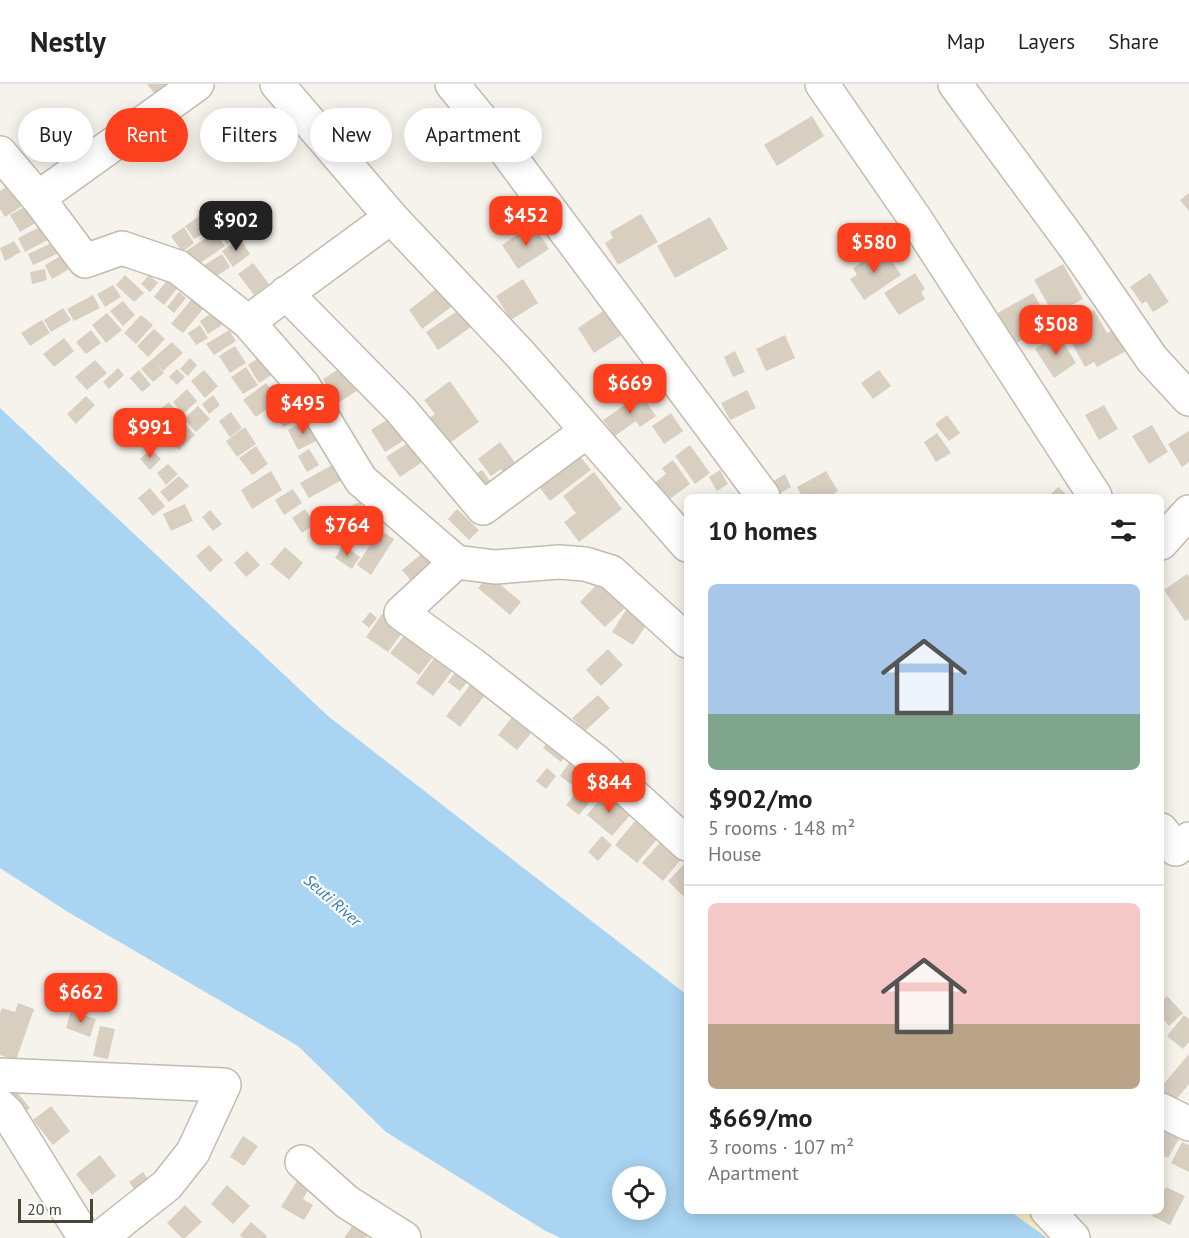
<!DOCTYPE html>
<html lang="en">
<head>
<meta charset="utf-8">
<style>
	:root { --surface:#fff; --page:#f2f2f2; --text:#222; --muted:#767676; --line:#e0e0e0; --accent:#fc3f1d }
	body { margin:0; font-family:"PT Sans",sans-serif; background:var(--page); color:var(--text); height:100vh; display:flex; flex-direction:column; font-size:22px; white-space:nowrap }
	* { box-sizing:border-box; margin:0 }
	p { font-size:20px; color:var(--muted) }
	.icon { flex:none; width:33px; height:33px; fill:none; stroke:currentColor; stroke-width:2; stroke-linecap:round; stroke-linejoin:round }
	.map { position:relative; flex:1; overflow:hidden }
	.details { position:absolute; left:684px; top:410px; width:480px; height:720px; display:flex; flex-direction:column; background:var(--surface); border-radius:9px; box-shadow:0 3px 15px #0003 }
	.details>* { flex:none }
	.guide { position:absolute; left:18px; top:24px; width:570px; height:54px; display:flex; gap:12px }
	.buttons { position:absolute; left:612px; top:1082px; display:grid; gap:12px }
	.buttons a { display:grid; place-items:center; width:54px; height:54px; border-radius:50%; background:var(--surface); box-shadow:0 3px 15px #0003; font-size:30px }
	.scale { position:absolute; left:18px; bottom:15px; width:75px; box-sizing:border-box; padding-left:6px; border:3px solid #4b4439; border-top:0; font-size:16px; line-height:21px; white-space:nowrap; color:#4b4439; -webkit-text-stroke:4px #fff; paint-order:stroke }
	.price { position:absolute; translate:-50% -51px; padding:0 14px; border-radius:12px; background:var(--accent); color:#fff; font-size:20px; line-height:39px; filter:drop-shadow(0 2px 3px #0008) }
	.price::after { content:''; position:absolute; left:50%; top:36px; width:18px; height:14px; margin-left:-9px; background:inherit; clip-path:polygon(0 0,100% 0,50% 100%) }
	.price.selected { background:#222; color:#fff }
	ul { padding:0; list-style:none }
	li { display:grid; align-content:center; gap:12px; height:318px; padding:0 24px }
	li+li { border-top:2px solid var(--line) }
	li span { display:grid; place-items:center; height:186px; border-radius:9px; color:#555 }
	li>.icon { margin-inline-start:auto }
	span .icon { width:108px; height:108px; fill:#fffc; stroke-width:1 }
	li b { font-size:26px }
	h2 { display:flex; justify-content:space-between; align-items:center; height:72px; padding:0 24px; font-size:26px }
	.chip { padding:0 21px; border-radius:27px; background:var(--surface); box-shadow:0 3px 15px #0003; font-size:21px; line-height:54px }
	.chip.selected { background:var(--accent); color:#fff }
	header { display:flex; align-items:center; gap:36px; box-sizing:border-box; height:84px; padding:0 30px; background:var(--surface); border-bottom:2px solid var(--line) }
	header strong { font-size:28px }
	nav { display:flex; gap:33px; margin-inline-start:auto; font-size:21px }
	.map>svg:first-child { display:block }
	.sand { fill:#f9efc9 }
	.water { fill:#a9d4f2; fill-rule:evenodd }
	.building { fill:#d8cfc1 }
	.lines { fill:none; stroke-linecap:round; stroke-linejoin:round }
	.minor-casing { stroke:#c2bbae; stroke-width:36 }
	.minor { stroke:#fff; stroke-width:33 }
	.labels { text-anchor:middle; stroke-width:4.5; stroke-linejoin:round; paint-order:stroke }
	.water-label { font-size:16px; font-style:italic; fill:#2e7ab2; stroke:#fff }
</style>
</head>
<body>
<header>
<strong>Nestly</strong>
<nav><a>Map</a><a>Layers</a><a>Share</a></nav>
</header>
<div class="map">
<svg width="1189" height="1154" viewBox="0 0 1189 1154">
	<rect width="100%" height="100%" fill="#f6f3ec"/>
	<path class="sand" d="M 1010,1127 L 1047,1127 L 1073,1154 L 1047,1154 Z"/>
	<path class="water" d="M 0,324 L 328,632 L 687,911 L 687,1126 L 1010,1127 L 1047,1154 L 561,1154 L 544,1146 L 386,1048 L 298,962 L 68,828 L 0,784 ZM 622,1092 L 656,1092 L 656,1125 L 622,1125 Z"/>
	<path class="building" d="M 147,0 L 173,0 L 158,14 Z
		M 269,26 L 283,47 L 270,55 L 256,35 Z
		M 812,32 L 824,52 L 777,82 L 764,61 Z
		M 254,36 L 268,57 L 254,66 L 241,45 Z
		M 13,98 L 25,120 L 5,133 L 0,125 L 0,107 Z
		M 1189,109 L 1189,127 L 1180,116 Z
		M 29,120 L 39,137 L 20,148 L 10,131 Z
		M 641,130 L 658,158 L 618,181 L 605,159 L 613,154 L 610,148 Z
		M 201,131 L 210,145 L 194,155 L 185,142 Z
		M 710,133 L 728,165 L 675,194 L 657,162 Z
		M 228,139 L 237,153 L 227,160 L 217,146 Z
		M 533,140 L 549,165 L 518,185 L 502,161 Z
		M 44,141 L 51,154 L 25,168 L 18,154 Z
		M 184,143 L 194,159 L 182,168 L 171,152 Z
		M 215,148 L 225,162 L 196,182 L 186,167 Z
		M 240,154 L 250,170 L 233,183 L 222,167 Z
		M 14,157 L 21,168 L 5,177 L 0,164 Z
		M 54,158 L 59,169 L 33,181 L 28,170 Z
		M 883,164 L 901,191 L 864,216 L 850,195 L 857,191 L 853,184 Z
		M 64,170 L 71,184 L 52,195 L 45,181 Z
		M 222,170 L 230,183 L 212,195 L 203,182 Z
		M 253,179 L 269,200 L 254,211 L 238,190 Z
		M 1063,180 L 1083,215 L 1054,231 L 1034,196 Z
		M 45,185 L 47,196 L 32,200 L 30,188 Z
		M 915,189 L 925,205 L 921,208 L 925,215 L 899,231 L 884,209 Z
		M 1150,189 L 1169,218 L 1153,228 L 1146,217 L 1142,220 L 1130,203 Z
		M 125,191 L 144,209 L 134,218 L 116,201 Z
		M 149,191 L 158,199 L 150,208 L 141,200 Z
		M 168,195 L 178,203 L 164,221 L 154,213 Z
		M 523,195 L 538,219 L 511,236 L 496,212 Z
		M 113,201 L 121,213 L 105,223 L 97,210 Z
		M 441,201 L 455,220 L 422,245 L 409,226 Z
		M 179,208 L 186,214 L 174,229 L 167,223 Z
		M 1033,209 L 1051,239 L 1015,260 L 996,230 Z
		M 93,211 L 100,224 L 74,237 L 67,225 Z
		M 192,215 L 203,225 L 183,249 L 171,240 Z
		M 123,217 L 135,231 L 123,242 L 110,227 Z
		M 63,224 L 71,236 L 51,248 L 44,236 Z
		M 606,225 L 623,250 L 594,269 L 578,244 Z
		M 459,226 L 471,243 L 438,266 L 426,248 Z
		M 1094,226 L 1107,249 L 1114,245 L 1126,267 L 1097,283 L 1094,278 L 1085,283 L 1063,243 Z
		M 213,228 L 222,241 L 208,250 L 200,237 Z
		M 107,229 L 122,246 L 106,259 L 92,241 Z
		M 141,231 L 153,241 L 136,260 L 124,249 Z
		M 42,236 L 50,249 L 30,262 L 21,249 Z
		M 200,241 L 208,254 L 196,261 L 188,249 Z
		M 154,245 L 165,255 L 148,273 L 137,262 Z
		M 91,246 L 101,259 L 86,270 L 76,258 Z
		M 229,246 L 236,257 L 214,271 L 206,260 Z
		M 1058,250 L 1076,279 L 1054,294 L 1035,265 Z
		M 785,251 L 795,274 L 766,287 L 756,265 Z
		M 64,254 L 74,267 L 54,283 L 43,270 Z
		M 172,258 L 183,269 L 163,287 L 154,278 L 164,289 L 153,298 L 141,285 Z
		M 235,262 L 246,279 L 230,289 L 219,272 Z
		M 735,267 L 745,288 L 733,293 L 724,273 Z
		M 267,268 L 279,286 L 259,299 L 248,281 Z
		M 190,274 L 197,281 L 188,292 L 180,285 Z
		M 95,276 L 107,289 L 87,306 L 75,293 Z
		M 246,283 L 258,301 L 243,310 L 231,293 Z
		M 342,283 L 358,306 L 338,319 L 323,295 Z
		M 118,284 L 124,291 L 109,305 L 103,298 Z
		M 177,285 L 185,293 L 177,301 L 169,293 Z
		M 139,286 L 151,301 L 142,308 L 130,294 Z
		M 204,286 L 218,302 L 205,314 L 191,297 Z
		M 879,286 L 891,302 L 873,315 L 861,299 Z
		M 450,297 L 479,338 L 447,361 L 428,335 L 435,330 L 424,316 Z
		M 266,299 L 279,316 L 256,333 L 243,316 Z
		M 187,305 L 197,317 L 183,330 L 173,318 Z
		M 747,306 L 756,324 L 730,336 L 721,319 Z
		M 641,310 L 656,332 L 640,343 L 636,337 L 615,352 L 603,336 Z
		M 213,311 L 220,321 L 209,330 L 202,320 Z
		M 86,312 L 95,321 L 76,340 L 67,330 Z
		M 293,314 L 302,333 L 283,343 L 273,325 Z
		M 169,318 L 180,331 L 170,340 L 158,327 Z
		M 1104,321 L 1118,345 L 1099,356 L 1085,331 Z
		M 198,322 L 210,335 L 196,348 L 184,335 Z
		M 231,328 L 242,344 L 230,353 L 219,337 Z
		M 671,329 L 683,347 L 664,360 L 652,342 Z
		M 947,331 L 960,349 L 949,357 L 935,340 Z
		M 391,333 L 406,355 L 385,368 L 371,346 Z
		M 307,336 L 318,356 L 298,366 L 288,346 Z
		M 182,337 L 195,351 L 179,366 L 165,352 Z
		M 1152,341 L 1168,368 L 1149,380 L 1132,352 Z
		M 157,342 L 163,348 L 155,357 L 148,351 Z
		M 245,343 L 256,360 L 237,373 L 226,357 Z
		M 1189,347 L 1189,378 L 1182,383 L 1168,360 Z
		M 937,349 L 951,369 L 936,378 L 924,358 Z
		M 411,357 L 424,377 L 400,393 L 386,373 Z
		M 500,358 L 517,381 L 504,390 L 501,385 L 491,392 L 478,375 Z
		M 690,361 L 710,389 L 695,400 L 675,372 Z
		M 256,362 L 268,380 L 252,391 L 239,374 Z
		M 151,365 L 161,375 L 150,386 L 140,375 Z
		M 309,365 L 319,381 L 307,388 L 298,372 Z
		M 577,368 L 591,386 L 550,417 L 536,399 Z
		M 673,376 L 690,400 L 666,418 L 653,400 L 666,390 L 662,384 Z
		M 168,380 L 178,390 L 166,401 L 157,389 Z
		M 334,380 L 342,396 L 309,414 L 300,399 Z
		M 482,386 L 492,400 L 482,407 L 472,392 Z
		M 720,386 L 728,400 L 717,407 L 709,393 Z
		M 271,387 L 282,406 L 252,425 L 241,406 Z
		M 826,387 L 838,407 L 829,412 L 802,412 L 797,403 Z
		M 594,388 L 622,425 L 579,458 L 564,438 L 576,429 L 563,412 Z
		M 785,390 L 791,403 L 777,411 L 770,399 Z
		M 179,392 L 189,402 L 169,418 L 160,408 Z
		M 1058,403 L 1068,412 L 1049,412 Z
		M 150,404 L 165,422 L 153,432 L 138,414 Z
		M 293,405 L 302,419 L 284,431 L 275,416 Z
		M 360,418 L 368,436 L 350,443 L 343,425 Z
		M 185,420 L 193,437 L 171,447 L 163,430 Z
		M 305,425 L 315,440 L 302,449 L 292,434 Z
		M 457,425 L 479,446 L 469,456 L 448,435 Z
		M 210,426 L 222,440 L 213,447 L 202,433 Z
		M 380,446 L 394,455 L 371,491 L 357,481 Z
		M 209,461 L 223,476 L 210,488 L 196,472 Z
		M 343,461 L 360,473 L 352,485 L 335,474 Z
		M 285,463 L 303,479 L 289,496 L 270,480 Z
		M 247,467 L 260,481 L 246,493 L 234,479 Z
		M 425,467 L 436,479 L 413,499 L 402,486 Z
		M 1187,490 L 1189,493 L 1189,535 L 1185,537 L 1164,506 Z
		M 489,491 L 521,518 L 510,531 L 478,504 Z
		M 600,497 L 626,523 L 605,543 L 580,518 Z
		M 628,523 L 649,537 L 633,561 L 612,548 Z
		M 370,528 L 377,534 L 369,544 L 362,538 Z
		M 382,530 L 405,545 L 388,568 L 366,553 Z
		M 404,552 L 432,574 L 419,591 L 390,569 Z
		M 608,565 L 623,581 L 601,602 L 586,586 Z
		M 435,573 L 453,586 L 433,612 L 416,599 Z
		M 461,581 L 473,590 L 460,607 L 448,598 Z
		M 475,595 L 489,606 L 460,643 L 446,632 Z
		M 598,611 L 610,624 L 585,647 L 572,634 Z
		M 517,627 L 537,642 L 517,666 L 498,651 Z
		M 552,652 L 570,666 L 561,678 L 543,664 Z
		M 571,676 L 587,688 L 576,704 L 560,692 Z
		M 547,684 L 556,692 L 546,705 L 536,697 Z
		M 580,704 L 593,714 L 579,731 L 566,721 Z
		M 606,708 L 631,730 L 612,752 L 587,731 Z
		M 635,737 L 657,755 L 637,779 L 615,761 Z
		M 602,752 L 612,761 L 598,777 L 588,768 Z
		M 663,755 L 683,773 L 663,797 L 642,779 Z
		M 687,777 L 687,810 L 684,813 L 668,797 Z
		M 1167,912 L 1183,929 L 1169,942 L 1161,933 L 1161,918 Z
		M 18,919 L 34,925 L 16,976 L 0,971 L 0,929 L 2,924 L 15,928 Z
		M 71,927 L 96,935 L 90,953 L 66,944 Z
		M 1184,931 L 1189,935 L 1189,958 L 1183,965 L 1167,952 Z
		M 100,942 L 115,945 L 108,975 L 93,972 Z
		M 1189,970 L 1189,1000 L 1174,1018 L 1161,1006 L 1161,1003 Z
		M 17,1008 L 30,1024 L 22,1030 L 9,1014 Z
		M 51,1022 L 70,1047 L 53,1061 L 33,1036 Z
		M 1161,1043 L 1180,1053 L 1168,1074 L 1161,1071 Z
		M 243,1052 L 258,1062 L 244,1082 L 230,1073 Z
		M 1182,1058 L 1189,1061 L 1189,1088 L 1171,1079 Z
		M 100,1071 L 116,1092 L 92,1111 L 76,1090 Z
		M 143,1088 L 154,1103 L 140,1113 L 129,1098 Z
		M 300,1092 L 312,1099 L 303,1115 L 313,1121 L 304,1136 L 281,1123 Z
		M 227,1101 L 250,1122 L 233,1140 L 211,1120 Z
		M 1166,1103 L 1185,1112 L 1170,1141 L 1152,1132 L 1155,1126 L 1161,1126 L 1161,1113 Z
		M 185,1121 L 202,1138 L 185,1154 L 182,1154 L 167,1139 Z
		M 357,1135 L 372,1145 L 366,1154 L 344,1154 Z
		M 251,1138 L 267,1152 L 266,1154 L 243,1154 L 240,1151 Z"/>
	<g class="lines">
		<defs>
			<path id="minor" d="M 277,0 L 391,133 L 520,270 L 687,461
				M 452,0 L 497,55 L 763,412
				M 822,0 L 916,136 L 1095,412
				M 955,0 L 1075,163 L 1152,275 L 1189,315
				M 0,69 L 38,114 L 85,177 L 122,164 L 178,183 L 248,238 L 303,301 L 361,396 L 456,478 L 401,529 L 473,581 L 598,679 L 687,760
				M 38,114 L 197,0
				M 286,209 L 400,325 L 483,424 L 587,347
				M 248,238 L 391,133
				M 1161,459 L 1189,428
				M 456,478 L 495,483 L 559,478 L 585,480 L 611,488 L 687,557
				M 1161,746 L 1176,765 L 1189,755
				M 0,991 L 224,1001 L 193,1068 L 167,1101 L 100,1154
				M 0,1022 L 8,1030 L 85,1154
				M 1161,1026 L 1189,1040
				M 302,1078 L 347,1118 L 404,1154
				M 1047,1126 L 1073,1154"/>
		</defs>
		<use href="#minor" class="minor-casing"/>
		<use href="#minor" class="minor"/>
	</g>
	<g class="labels">
		<g class="water-label">
			<text transform="translate(333 816) rotate(41)" y="6">Seuti River</text>
		</g>
	</g>
</svg>
<div class="buttons">
<a><svg class="icon" aria-label="locate" viewBox="0 0 24 24"><circle cx="12" cy="12" r="6"/><path d="M12 2v4M12 18v4M2 12h4M18 12h4"/></svg></a>
</div>
<div class="scale">20 m</div>
<b class="price" style="left:526px;top:163px">$452</b>
<b class="price selected" style="left:236px;top:168px">$902</b>
<b class="price" style="left:874px;top:190px">$580</b>
<b class="price" style="left:1056px;top:272px">$508</b>
<b class="price" style="left:630px;top:331px">$669</b>
<b class="price" style="left:303px;top:351px">$495</b>
<b class="price" style="left:150px;top:375px">$991</b>
<b class="price" style="left:347px;top:473px">$764</b>
<b class="price" style="left:609px;top:730px">$844</b>
<b class="price" style="left:81px;top:940px">$662</b>
<div class="guide">
<a class="chip">Buy</a>
<a class="chip selected">Rent</a>
<a class="chip">Filters</a>
<a class="chip">New</a>
<a class="chip">Apartment</a>
</div>
<section class="details">
<h2>10 homes<svg class="icon" aria-label="filters" viewBox="0 0 24 24"><path d="M4 7h16M4 17h16"/><circle cx="9" cy="7" r="2"/><circle cx="15" cy="17" r="2"/></svg></h2>
<ul>
<li><span style="background:linear-gradient(#a9c7e8 70%,#7fa58c 0)"><svg class="icon" aria-label="home" viewBox="0 0 24 24"><path d="M3 11l9-7 9 7M6 9v11h12V9"/></svg></span><div><b>$902/mo</b><p>5 rooms · 148 m²</p><p>House</p></div></li>
<li><span style="background:linear-gradient(#f6c9c9 65%,#b9a48a 0)"><svg class="icon" aria-label="home" viewBox="0 0 24 24"><path d="M3 11l9-7 9 7M6 9v11h12V9"/></svg></span><div><b>$669/mo</b><p>3 rooms · 107 m²</p><p>Apartment</p></div></li>
</ul>
</section>
</div>
</body>
</html>
